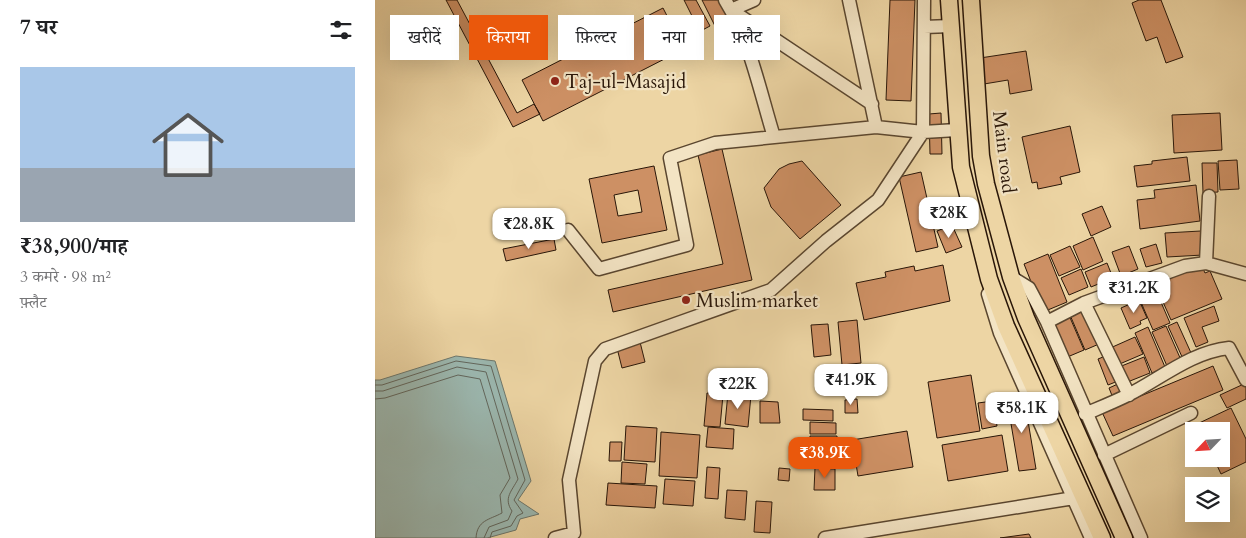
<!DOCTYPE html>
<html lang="hi">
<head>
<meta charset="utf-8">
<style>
	:root { --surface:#fff; --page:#f2f2f2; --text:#202124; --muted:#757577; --line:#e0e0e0; --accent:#ea580c }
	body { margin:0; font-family:Cardo,"Noto Serif Devanagari",serif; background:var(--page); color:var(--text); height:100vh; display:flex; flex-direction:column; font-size:19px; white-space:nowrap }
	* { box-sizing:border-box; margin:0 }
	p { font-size:16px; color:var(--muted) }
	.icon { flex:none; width:28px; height:28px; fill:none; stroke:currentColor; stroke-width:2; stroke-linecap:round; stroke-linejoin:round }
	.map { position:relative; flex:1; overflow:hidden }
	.panel { display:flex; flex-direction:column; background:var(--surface); width:375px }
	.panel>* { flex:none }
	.top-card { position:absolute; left:15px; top:15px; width:475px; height:45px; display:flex; gap:10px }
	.needle { width:32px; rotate:245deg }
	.fabs { position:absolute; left:810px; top:422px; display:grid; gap:10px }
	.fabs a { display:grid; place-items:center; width:45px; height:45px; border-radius:0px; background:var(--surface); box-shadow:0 5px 20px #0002; font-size:25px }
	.price { position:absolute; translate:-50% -42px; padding:0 11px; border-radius:10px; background:#fff; color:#222; font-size:16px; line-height:32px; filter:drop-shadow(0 1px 2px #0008) }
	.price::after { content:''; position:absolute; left:50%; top:30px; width:15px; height:11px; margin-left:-8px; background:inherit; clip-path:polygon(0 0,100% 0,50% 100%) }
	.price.active { background:var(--accent); color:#fff }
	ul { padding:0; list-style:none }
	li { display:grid; align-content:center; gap:10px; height:265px; padding:0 20px }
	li+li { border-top:1px solid var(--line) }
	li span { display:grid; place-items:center; height:155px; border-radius:0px; color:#555 }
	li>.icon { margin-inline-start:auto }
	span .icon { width:90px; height:90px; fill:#fffc; stroke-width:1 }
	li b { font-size:21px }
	h2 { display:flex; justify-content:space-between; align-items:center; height:60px; padding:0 20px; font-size:21px }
	.pill { padding:0 18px; border-radius:0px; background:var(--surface); box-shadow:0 5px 20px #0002; font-size:18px; line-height:45px }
	.pill.active { background:var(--accent); color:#fff }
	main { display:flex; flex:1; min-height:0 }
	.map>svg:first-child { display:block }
	.water { fill:#9bb7af; stroke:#6d776c }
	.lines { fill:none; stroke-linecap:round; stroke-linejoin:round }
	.shore { stroke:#62665c; stroke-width:1 }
	.building { fill:#cd9064; stroke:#291608; fill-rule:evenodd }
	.minor-casing { stroke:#5a462f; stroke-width:15 }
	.major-casing { stroke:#291608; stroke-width:19 }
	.minor { stroke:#f3e4c4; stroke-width:12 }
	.major { stroke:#edd5a4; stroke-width:16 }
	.poi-dot { fill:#8f2418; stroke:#f3e4c4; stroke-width:2 }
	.labels { text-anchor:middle; stroke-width:4.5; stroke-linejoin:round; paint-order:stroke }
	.poi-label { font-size:19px; fill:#291608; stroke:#f3e4c4; text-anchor:start }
	.street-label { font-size:19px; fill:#291608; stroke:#f3e4c4 }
</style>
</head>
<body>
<main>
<section class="panel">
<h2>7 घर<svg class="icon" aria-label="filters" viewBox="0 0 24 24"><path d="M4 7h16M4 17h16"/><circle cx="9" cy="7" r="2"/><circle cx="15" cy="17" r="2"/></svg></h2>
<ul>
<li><span style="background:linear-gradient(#a9c7e8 65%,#9aa5b1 0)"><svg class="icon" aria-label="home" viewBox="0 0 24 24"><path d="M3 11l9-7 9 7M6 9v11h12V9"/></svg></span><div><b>₹38,900/माह</b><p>3 कमरे · 98 m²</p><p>फ़्लैट</p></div></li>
</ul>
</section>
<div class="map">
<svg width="871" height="538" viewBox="0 0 871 538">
	<rect width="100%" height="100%" fill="#edd5a4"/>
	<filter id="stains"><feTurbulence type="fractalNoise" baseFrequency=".004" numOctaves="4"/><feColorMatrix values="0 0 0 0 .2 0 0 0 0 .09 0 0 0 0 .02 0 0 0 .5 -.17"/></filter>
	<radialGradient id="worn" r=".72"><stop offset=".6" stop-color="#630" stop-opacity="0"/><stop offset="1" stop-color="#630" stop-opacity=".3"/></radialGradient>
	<path class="water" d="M 81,356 L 120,361 L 156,481 L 143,500 L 164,514 L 145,519 L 141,530 L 112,538 L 0,538 L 0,380 L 5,380 Z"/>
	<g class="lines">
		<path class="shore" d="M 0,385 L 7,385 L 81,361 L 116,366 L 150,480 L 139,500 L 148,513 L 142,516 L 136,526 L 117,532 L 115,538
			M 0,391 L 8,391 L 82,367 L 111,372 L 143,479 C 137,491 128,498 137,511 L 133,520 L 114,527 L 109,538
			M 0,399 L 10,398 L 83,375 L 105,379 L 135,478 L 125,495 L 127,513 C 114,520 102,520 101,538"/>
	</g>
	<path class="building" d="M 71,0 L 82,0 L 142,113 L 159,104 L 165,114 L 138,127 Z
		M 309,0 L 321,0 L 335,26 L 305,42 L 298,28 L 318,18 Z
		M 327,0 L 345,0 L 357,24 L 342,30 Z
		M 515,0 L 540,0 L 536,101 L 511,100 Z
		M 764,0 L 786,0 L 808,57 L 791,63 L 782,37 L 771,41 L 757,3 Z
		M 288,8 L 309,49 L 168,121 L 147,80 Z
		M 651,51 L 657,90 L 635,94 L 633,80 L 609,84 L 605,58 Z
		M 566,113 L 567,154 L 555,154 L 554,114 Z
		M 845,113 L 847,150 L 799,153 L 797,115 Z
		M 695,126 L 705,172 L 685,177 L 687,184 L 663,189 L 662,182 L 657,183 L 647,137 Z
		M 347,149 L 377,280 L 238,312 L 233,290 L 348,264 L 323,155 Z
		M 812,157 L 815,181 L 762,187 L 759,166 L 777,164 L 777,161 Z
		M 862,160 L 864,189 L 845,190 L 843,161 Z
		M 427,161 L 466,205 L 425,239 L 396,207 L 389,188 L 404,169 L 414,164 Z
		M 827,163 L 842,163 L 843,192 L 828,193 Z
		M 279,166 L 292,230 L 227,243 L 214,179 ZM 263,190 L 267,212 L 243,216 L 239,195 Z
		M 546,172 L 563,247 L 541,252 L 524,177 Z
		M 821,185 L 825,221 L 765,229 L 762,200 L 780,198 L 779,190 Z
		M 727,206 L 736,227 L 716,236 L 707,214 Z
		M 577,225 L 587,247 L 571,253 L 562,231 Z
		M 826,231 L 828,255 L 792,257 L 790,233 Z
		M 718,237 L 728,261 L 708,270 L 698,246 Z
		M 179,239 L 181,250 L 131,261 L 128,249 Z
		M 781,244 L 787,263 L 771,267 L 765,249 Z
		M 695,246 L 705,267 L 684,276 L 675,255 Z
		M 754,246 L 763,269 L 746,276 L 737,252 Z
		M 673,254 L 692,302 L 668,312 L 649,264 Z
		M 732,263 L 738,278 L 716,287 L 710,272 Z
		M 568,265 L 575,301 L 489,320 L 481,283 L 511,277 L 510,272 L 539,266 L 540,271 Z
		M 826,265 L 830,273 L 835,271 L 847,299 L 796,320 L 784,293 L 790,290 L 786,282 Z
		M 706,269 L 713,287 L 694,295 L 686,278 Z
		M 782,293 L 795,323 L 778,330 L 765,300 Z
		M 764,300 L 772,318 L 765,321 L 766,324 L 755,329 L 746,308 Z
		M 839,306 L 844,321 L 827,327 L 833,342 L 821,347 L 809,318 Z
		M 709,309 L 724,344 L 710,350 L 695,315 Z
		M 693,313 L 709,350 L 690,358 L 674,321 Z
		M 482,320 L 486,363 L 467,365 L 463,322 Z
		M 802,322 L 817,355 L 808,359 L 793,326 Z
		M 453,324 L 456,355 L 439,357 L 436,325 Z
		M 791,326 L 806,360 L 792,366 L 777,332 Z
		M 773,327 L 790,367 L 777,373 L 760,333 Z
		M 760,337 L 768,354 L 740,366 L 733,349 Z
		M 265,342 L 270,362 L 247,368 L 242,348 Z
		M 733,355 L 743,381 L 733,385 L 723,359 Z
		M 769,357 L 775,373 L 750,383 L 744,367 Z
		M 838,366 L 848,390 L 738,436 L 727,412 Z
		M 359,374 L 390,375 L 390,389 L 359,389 Z
		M 596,375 L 605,431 L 562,438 L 553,382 Z
		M 337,380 L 357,380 L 357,393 L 337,393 Z
		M 745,383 L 750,393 L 738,398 L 734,388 Z
		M 871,383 L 871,399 L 852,408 L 845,395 Z
		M 332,393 L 348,395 L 345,427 L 329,426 Z
		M 353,393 L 376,395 L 373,427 L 350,424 Z
		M 649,397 L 661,469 L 644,471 L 632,400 Z
		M 482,399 L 483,413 L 470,413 L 470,400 Z
		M 385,401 L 403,402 L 405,423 L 385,423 Z
		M 618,401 L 622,426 L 607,429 L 603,403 Z
		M 856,408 L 871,439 L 871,462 L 846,474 L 839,459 L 846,459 L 846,431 L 825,431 L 822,424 Z
		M 428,409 L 458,410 L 458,421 L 428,420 Z
		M 435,422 L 461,423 L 461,434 L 435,434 Z
		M 251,426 L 282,428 L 280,462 L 249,460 Z
		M 333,427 L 359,429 L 358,449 L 331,447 Z
		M 532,431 L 538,467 L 483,476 L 477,440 Z
		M 286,432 L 325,435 L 322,478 L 284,476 Z
		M 627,435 L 633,471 L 573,481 L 567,445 Z
		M 435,436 L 462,436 L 462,449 L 435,449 Z
		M 235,442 L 247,442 L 246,461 L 234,461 Z
		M 437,451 L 462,452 L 462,465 L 437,464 Z
		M 247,462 L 272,464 L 270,484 L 246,483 Z
		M 332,467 L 345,468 L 343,499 L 330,498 Z
		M 404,468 L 415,469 L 414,481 L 403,480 Z
		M 440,468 L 460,469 L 460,490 L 439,490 Z
		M 290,479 L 320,481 L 318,506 L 288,504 Z
		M 233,483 L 282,486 L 280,508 L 231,505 Z
		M 352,490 L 372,491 L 370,520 L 350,518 Z
		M 381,501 L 397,502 L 395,533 L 379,532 Z
		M 654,534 L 656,538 L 625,538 Z"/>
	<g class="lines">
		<defs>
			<path id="minor" d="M 350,0 C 375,40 385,92 399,137
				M 379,0 L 356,10 L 497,104
				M 474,0 L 501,127
				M 549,27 L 576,26
				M 193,230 L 224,269 L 312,245 L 295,158 L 340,143 L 501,127 L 548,132 L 582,130
				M 831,263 L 834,196
				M 636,277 L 654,288 L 672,322 L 766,538
				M 613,294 L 625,333 L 716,538
				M 709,303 L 754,395
				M 672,322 L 709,303 L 810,266 L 831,263 L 871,274
				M 710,414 C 724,408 739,402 753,395 C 785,379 816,352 854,348 L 871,380
				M 729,455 L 816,413
				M 180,538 L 199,533 L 194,480 L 220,361 L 230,349 L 396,290 L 451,241 L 503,200 L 548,132 L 549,0
				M 450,538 L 699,498"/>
			<path id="major" d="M 574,0 L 586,167 L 614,279 L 631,326 L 727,538
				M 596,0 L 606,156 L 611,184 L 636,277 L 651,318 L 749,538"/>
		</defs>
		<use href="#minor" class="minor-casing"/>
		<use href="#major" class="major-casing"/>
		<use href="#minor" class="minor"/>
		<use href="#major" class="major"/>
	</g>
	<g class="poi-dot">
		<circle cx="180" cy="81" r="5"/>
		<circle cx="311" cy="300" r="5"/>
	</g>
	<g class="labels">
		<g class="poi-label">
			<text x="190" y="88">Taj-ul-Masajid</text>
			<text x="321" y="307">Muslim market</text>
		</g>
		<g class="street-label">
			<text transform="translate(630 152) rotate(83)" y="7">Main road</text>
		</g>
	</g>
	<rect width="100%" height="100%" filter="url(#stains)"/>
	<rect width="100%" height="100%" fill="url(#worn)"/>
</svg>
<div class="fabs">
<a><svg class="needle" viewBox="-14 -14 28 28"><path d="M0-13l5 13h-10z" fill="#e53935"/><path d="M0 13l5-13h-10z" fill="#757577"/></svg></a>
<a><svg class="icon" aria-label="layers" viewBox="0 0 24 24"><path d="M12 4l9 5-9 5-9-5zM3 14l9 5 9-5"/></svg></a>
</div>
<b class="price" style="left:574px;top:239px">₹28K</b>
<b class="price" style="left:154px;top:250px">₹28.8K</b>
<b class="price" style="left:759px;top:314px">₹31.2K</b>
<b class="price" style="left:476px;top:406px">₹41.9K</b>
<b class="price" style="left:363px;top:410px">₹22K</b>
<b class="price" style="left:647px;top:434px">₹58.1K</b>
<b class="price active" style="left:450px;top:479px">₹38.9K</b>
<div class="top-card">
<a class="pill">खरीदें</a>
<a class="pill active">किराया</a>
<a class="pill">फ़िल्टर</a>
<a class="pill">नया</a>
<a class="pill">फ़्लैट</a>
</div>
</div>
</main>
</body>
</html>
